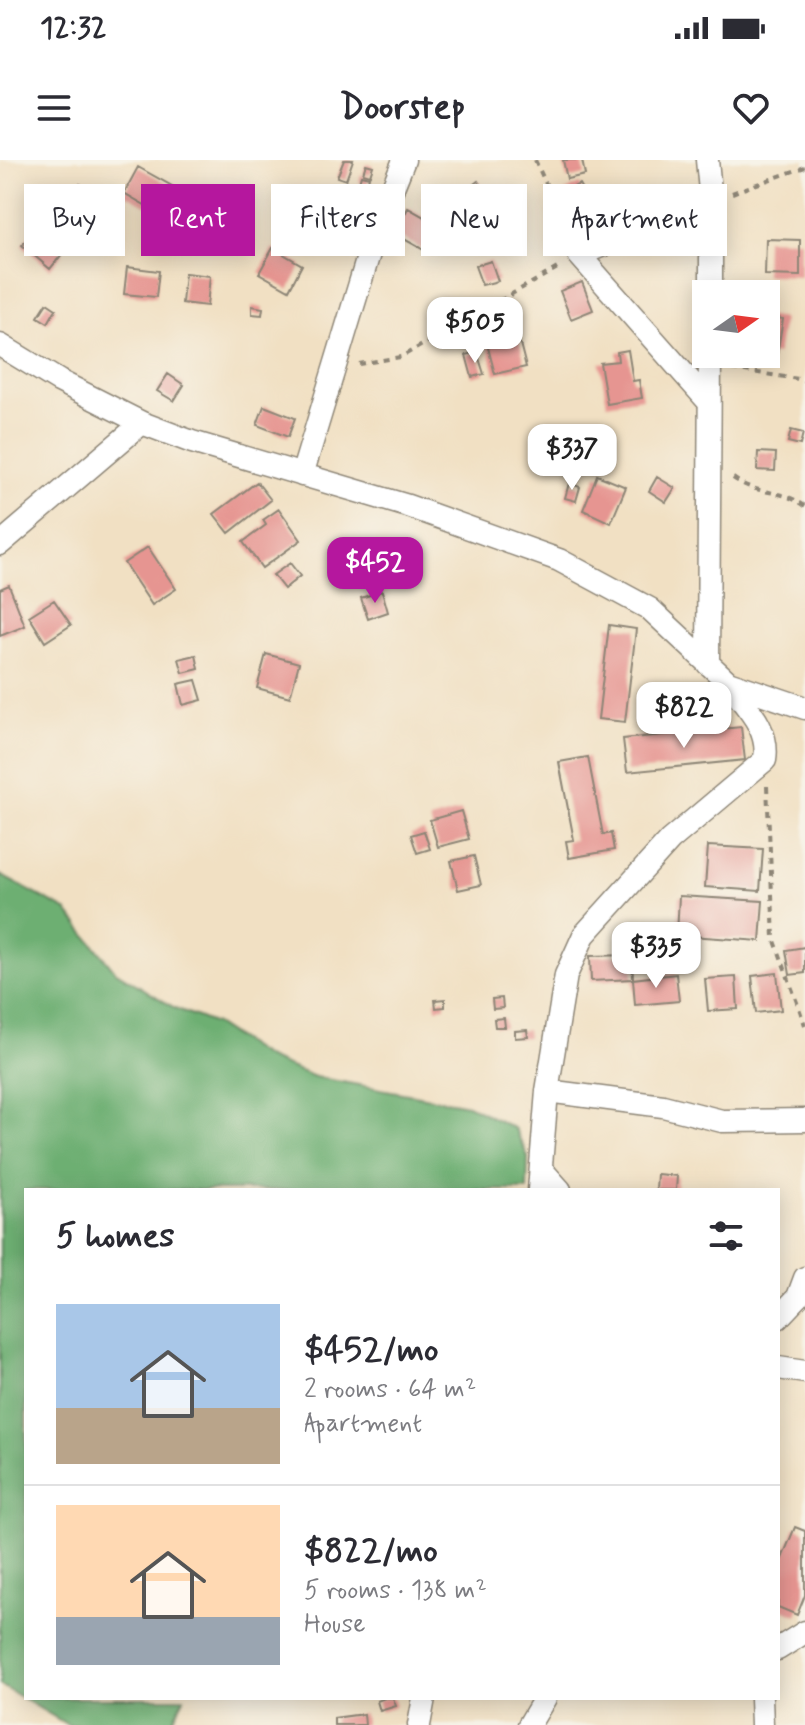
<!DOCTYPE html>
<html lang="en">
<head>
<meta charset="utf-8">
<style>
	:root { --surface:#fff; --page:#f7f7f7; --text:#2b2b33; --muted:#7c7c81; --line:#e1e1e2; --accent:#b5179e }
	body { margin:0; font-family:Mynerve,sans-serif; background:var(--page); color:var(--text); height:100vh; display:flex; flex-direction:column; font-size:30px; white-space:nowrap }
	* { box-sizing:border-box; margin:0 }
	p { font-size:26px; color:var(--muted) }
	.icon { flex:none; width:44px; height:44px; fill:none; stroke:currentColor; stroke-width:2; stroke-linecap:round; stroke-linejoin:round }
	.map { position:relative; flex:1; overflow:hidden }
	.details { position:absolute; left:24px; top:1028px; width:756px; height:512px; display:flex; flex-direction:column; background:var(--surface); border-radius:0px; box-shadow:0 4px 20px #0003 }
	.details>* { flex:none }
	.banner { position:absolute; left:24px; top:24px; width:758px; height:72px; display:flex; gap:16px }
	.needle { width:52px; rotate:76deg }
	.controls { position:absolute; left:692px; top:120px; display:grid; gap:16px }
	.controls a { display:grid; place-items:center; width:88px; height:88px; border-radius:0px; background:var(--surface); box-shadow:0 4px 20px #0003; font-size:40px }
	.price { position:absolute; translate:-50% -68px; padding:0 18px; border-radius:16px; background:#fff; color:#222; font-size:26px; line-height:52px; filter:drop-shadow(0 2px 4px #0008) }
	.price::after { content:''; position:absolute; left:50%; top:48px; width:24px; height:18px; margin-left:-12px; background:inherit; clip-path:polygon(0 0,100% 0,50% 100%) }
	.price.active { background:var(--accent); color:#fff }
	ul { padding:0; list-style:none }
	li { display:flex; align-items:center; gap:24px; height:200px; padding:0 32px }
	li+li { border-top:2px solid var(--line) }
	li span { display:grid; place-items:center; flex:none; width:224px; height:160px; border-radius:0px; color:#555 }
	li>.icon { margin-inline-start:auto }
	span .icon { width:96px; height:96px; fill:#fffc; stroke-width:1 }
	li b { font-size:34px }
	h2 { display:flex; justify-content:space-between; align-items:center; height:96px; padding:0 32px; font-size:34px }
	.pill { padding:0 28px; border-radius:0px; background:var(--surface); box-shadow:0 4px 20px #0003; font-size:28px; line-height:72px }
	.pill.active { background:var(--accent); color:#fff }
	.status { display:flex; justify-content:space-between; align-items:center; height:56px; padding:0 40px; background:var(--surface); direction:ltr }
	.status svg { height:22px; fill:currentColor }
	header { display:flex; justify-content:space-between; align-items:center; height:104px; padding:0 32px; background:var(--surface); font-size:36px; font-weight:700 }
	.map>svg:first-child { display:block }
	.forest { fill:#6daf72; stroke:#4c6d4e; stroke-width:2 }
	.building { fill:#e69591 }
	.lines { fill:none; stroke-linecap:round; stroke-linejoin:round }
	.street-casing { stroke:#8e8677; stroke-width:25 }
	.path { stroke:#8e8677; stroke-width:4; stroke-dasharray:6 6; stroke-linecap:butt }
	.street { stroke:#fff; stroke-width:22 }
</style>
</head>
<body>
<div class="status"><b>12:32</b><svg viewBox="0 0 49 12"><path d="M0 12V9h3v3zM5 12V6h3v6zM10 12V3h3v9zM15 12V0h3v12zM26 1h20v11H26zM47 4h2v5h-2z"/></svg></div>
<header><svg class="icon" aria-label="menu" viewBox="0 0 24 24"><path d="M4 6h16M4 12h16M4 18h16"/></svg>Doorstep<svg class="icon" aria-label="heart" viewBox="0 0 24 24"><path d="M12 20l-8-8c-3-5 5-10 8-4 3-6 11-1 8 4z"/></svg></header>
<div class="map">
<svg width="805" height="1565" viewBox="0 0 805 1565">
	<rect width="100%" height="100%" fill="#f7f3e8"/>
	<filter id="ink" filterUnits="userSpaceOnUse"><feTurbulence type="fractalNoise" baseFrequency=".0125" numOctaves="2"/><feDisplacementMap in="SourceGraphic" scale="16" xChannelSelector="R" yChannelSelector="G"/><feConvolveMatrix kernelMatrix="1 2 1 2 8 2 1 2 1" color-interpolation-filters="sRGB"/></filter>
	<filter id="wash" filterUnits="userSpaceOnUse"><feTurbulence type="fractalNoise" baseFrequency=".006" numOctaves="4" result="noise"/><feDisplacementMap in="SourceGraphic" scale="32" xChannelSelector="R" yChannelSelector="G"/><feGaussianBlur stdDeviation="1.8" result="paint"/><feColorMatrix in="noise" values="0 0 0 0 0 0 0 0 0 0 0 0 0 0 0 0 0 1.4 0 .05"/><feComposite in="paint" operator="in"/></filter>
	<g filter="url(#wash)">
		<rect width="100%" height="100%" fill="#f1e0c3"/>
		<path class="forest" d="M 0,715 L 66,750 L 115,811 L 175,848 L 215,864 L 267,898 L 315,917 L 468,945 L 515,969 L 528,997 L 527,1030 L 26,1030 L 26,1538 L 184,1538 L 170,1565 L 68,1565 L 0,1525 Z"/>
		<g id="blocks">
			<path class="building" d="M 344,0 L 353,0 L 346,20 L 337,17 Z
				M 563,0 L 582,0 L 585,15 L 567,19 Z
				M 366,4 L 373,6 L 370,15 L 363,13 Z
				M 138,7 L 179,30 L 164,56 L 124,33 Z
				M 361,15 L 369,17 L 367,25 L 359,22 Z
				M 478,21 L 496,45 L 471,64 L 453,40 Z
				M 80,24 L 111,41 L 98,65 L 67,48 Z
				M 579,24 L 589,42 L 571,52 L 561,34 Z
				M 396,46 L 406,52 L 408,48 L 445,69 L 431,94 L 384,68 Z
				M 595,47 L 604,69 L 581,78 L 573,54 Z
				M 323,53 L 347,57 L 344,78 L 320,74 Z
				M 35,69 L 63,93 L 50,109 L 22,85 Z
				M 766,79 L 800,80 L 800,116 L 765,115 Z
				M 273,88 L 302,105 L 289,130 L 259,113 Z
				M 491,101 L 498,121 L 482,125 L 475,106 Z
				M 127,107 L 159,111 L 156,137 L 124,134 Z
				M 185,113 L 210,116 L 207,146 L 182,143 Z
				M 582,122 L 593,150 L 571,159 L 560,131 Z
				M 47,143 L 56,149 L 48,163 L 38,157 Z
				M 252,146 L 263,148 L 262,155 L 252,154 Z
				M 766,156 L 783,159 L 777,195 L 766,193 Z
				M 517,172 L 526,207 L 495,214 L 486,180 Z
				M 628,190 L 633,221 L 639,220 L 642,238 L 607,244 L 600,203 L 618,201 L 617,192 Z
				M 477,192 L 484,214 L 472,217 L 466,195 Z
				M 168,214 L 184,225 L 174,241 L 157,231 Z
				M 264,246 L 295,258 L 288,277 L 257,265 Z
				M 791,270 L 803,273 L 800,285 L 788,282 Z
				M 758,292 L 776,293 L 775,311 L 757,310 Z
				M 597,315 L 626,327 L 611,363 L 583,350 Z
				M 657,317 L 675,328 L 666,342 L 649,331 Z
				M 257,322 L 271,340 L 229,373 L 214,354 Z
				M 569,323 L 580,327 L 576,341 L 565,338 Z
				M 279,349 L 301,380 L 262,408 L 243,382 L 266,365 L 263,360 Z
				M 148,387 L 176,429 L 152,445 L 124,403 Z
				M 290,403 L 300,416 L 284,429 L 273,415 Z
				M 9,425 L 25,466 L 0,476 L 0,429 Z
				M 382,431 L 388,452 L 368,459 L 361,438 Z
				M 54,440 L 71,465 L 45,482 L 29,456 Z
				M 609,465 L 636,469 L 625,562 L 598,559 Z
				M 266,494 L 299,503 L 290,537 L 257,528 Z
				M 196,495 L 199,509 L 183,513 L 179,499 Z
				M 196,520 L 202,540 L 183,545 L 178,524 Z
				M 741,567 L 745,600 L 627,612 L 623,579 Z
				M 588,597 L 603,675 L 611,673 L 614,690 L 569,698 L 566,681 L 574,680 L 559,602 Z
				M 461,651 L 469,679 L 438,687 L 430,660 Z
				M 424,671 L 430,689 L 417,693 L 411,675 Z
				M 708,686 L 763,689 L 760,731 L 705,727 Z
				M 474,696 L 481,725 L 458,730 L 451,701 Z
				M 679,736 L 763,741 L 760,781 L 677,775 Z
				M 805,787 L 805,813 L 790,815 L 786,790 Z
				M 632,795 L 633,819 L 591,821 L 590,796 Z
				M 777,813 L 781,850 L 756,853 L 752,816 Z
				M 676,814 L 679,841 L 635,845 L 633,819 Z
				M 736,817 L 738,849 L 708,851 L 705,819 Z
				M 502,838 L 503,848 L 493,849 L 492,839 Z
				M 445,839 L 445,847 L 436,848 L 435,840 Z
				M 504,858 L 505,867 L 495,867 L 494,859 Z
				M 527,870 L 528,877 L 515,878 L 515,871 Z
				M 657,1014 L 677,1016 L 676,1030 L 656,1030 Z
				M 795,1367 L 805,1371 L 805,1435 L 797,1455 L 778,1447 L 778,1408 Z
				M 385,1538 L 393,1538 L 396,1546 L 380,1551 L 377,1541 Z
				M 364,1554 L 365,1565 L 334,1565 L 334,1558 Z"/>
		</g>
	</g>
	<g filter="url(#ink)">
		<use href="#blocks" fill-opacity="0" stroke="#8e8677" stroke-width="2"/>
		<g class="lines">
			<defs>
				<path id="street" d="M 707,0 L 711,41 L 711,134
					M 0,185 L 59,221 L 142,263 L 192,282 L 408,346 L 559,400 L 650,449 L 728,522 L 805,548
					M 708,241 L 579,95 L 711,41
					M 302,315 L 377,67 L 404,0
					M 0,384 L 142,263
					M 708,504 L 710,194
					M 547,931 L 663,946 L 722,961 L 805,960
					M 543,1011 L 560,1030
					M 539,1030 L 547,931 L 566,815 L 584,775 L 670,680 L 765,600 C 770,568 746,547 728,523
					M 778,1158 L 798,1137 L 805,1118
					M 778,1208 L 805,1212
					M 778,1489 L 805,1472
					M 761,1538 L 762,1565
					M 419,1565 L 424,1538
					M 529,1565 L 545,1538"/>
			</defs>
			<use href="#street" class="street-casing"/>
			<path class="path" d="M 535,0 L 569,74
				M 732,33 L 805,7
				M 359,204 L 401,197 L 561,106
				M 732,209 L 805,220
				M 733,318 C 760,337 778,327 805,346
				M 767,626 L 774,778 L 805,865"/>
			<use href="#street" class="street"/>
		</g>
	</g>
</svg>
<div class="controls">
<a><svg class="needle" viewBox="-14 -14 28 28"><path d="M0-13l5 13h-10z" fill="#e53935"/><path d="M0 13l5-13h-10z" fill="#7c7c81"/></svg></a>
</div>
<b class="price" style="left:475px;top:205px">$505</b>
<b class="price" style="left:572px;top:332px">$337</b>
<b class="price active" style="left:375px;top:445px">$452</b>
<b class="price" style="left:684px;top:590px">$822</b>
<b class="price" style="left:656px;top:830px">$335</b>
<div class="banner">
<a class="pill">Buy</a>
<a class="pill active">Rent</a>
<a class="pill">Filters</a>
<a class="pill">New</a>
<a class="pill">Apartment</a>
</div>
<section class="details">
<h2>5 homes<svg class="icon" aria-label="filters" viewBox="0 0 24 24"><path d="M4 7h16M4 17h16"/><circle cx="9" cy="7" r="2"/><circle cx="15" cy="17" r="2"/></svg></h2>
<ul>
<li><span style="background:linear-gradient(#a9c7e8 65%,#b9a48a 0)"><svg class="icon" aria-label="home" viewBox="0 0 24 24"><path d="M3 11l9-7 9 7M6 9v11h12V9"/></svg></span><div><b>$452/mo</b><p>2 rooms · 64 m²</p><p>Apartment</p></div></li>
<li><span style="background:linear-gradient(#ffd9b3 70%,#9aa5b1 0)"><svg class="icon" aria-label="home" viewBox="0 0 24 24"><path d="M3 11l9-7 9 7M6 9v11h12V9"/></svg></span><div><b>$822/mo</b><p>5 rooms · 138 m²</p><p>House</p></div></li>
</ul>
</section>
</div>
</body>
</html>
